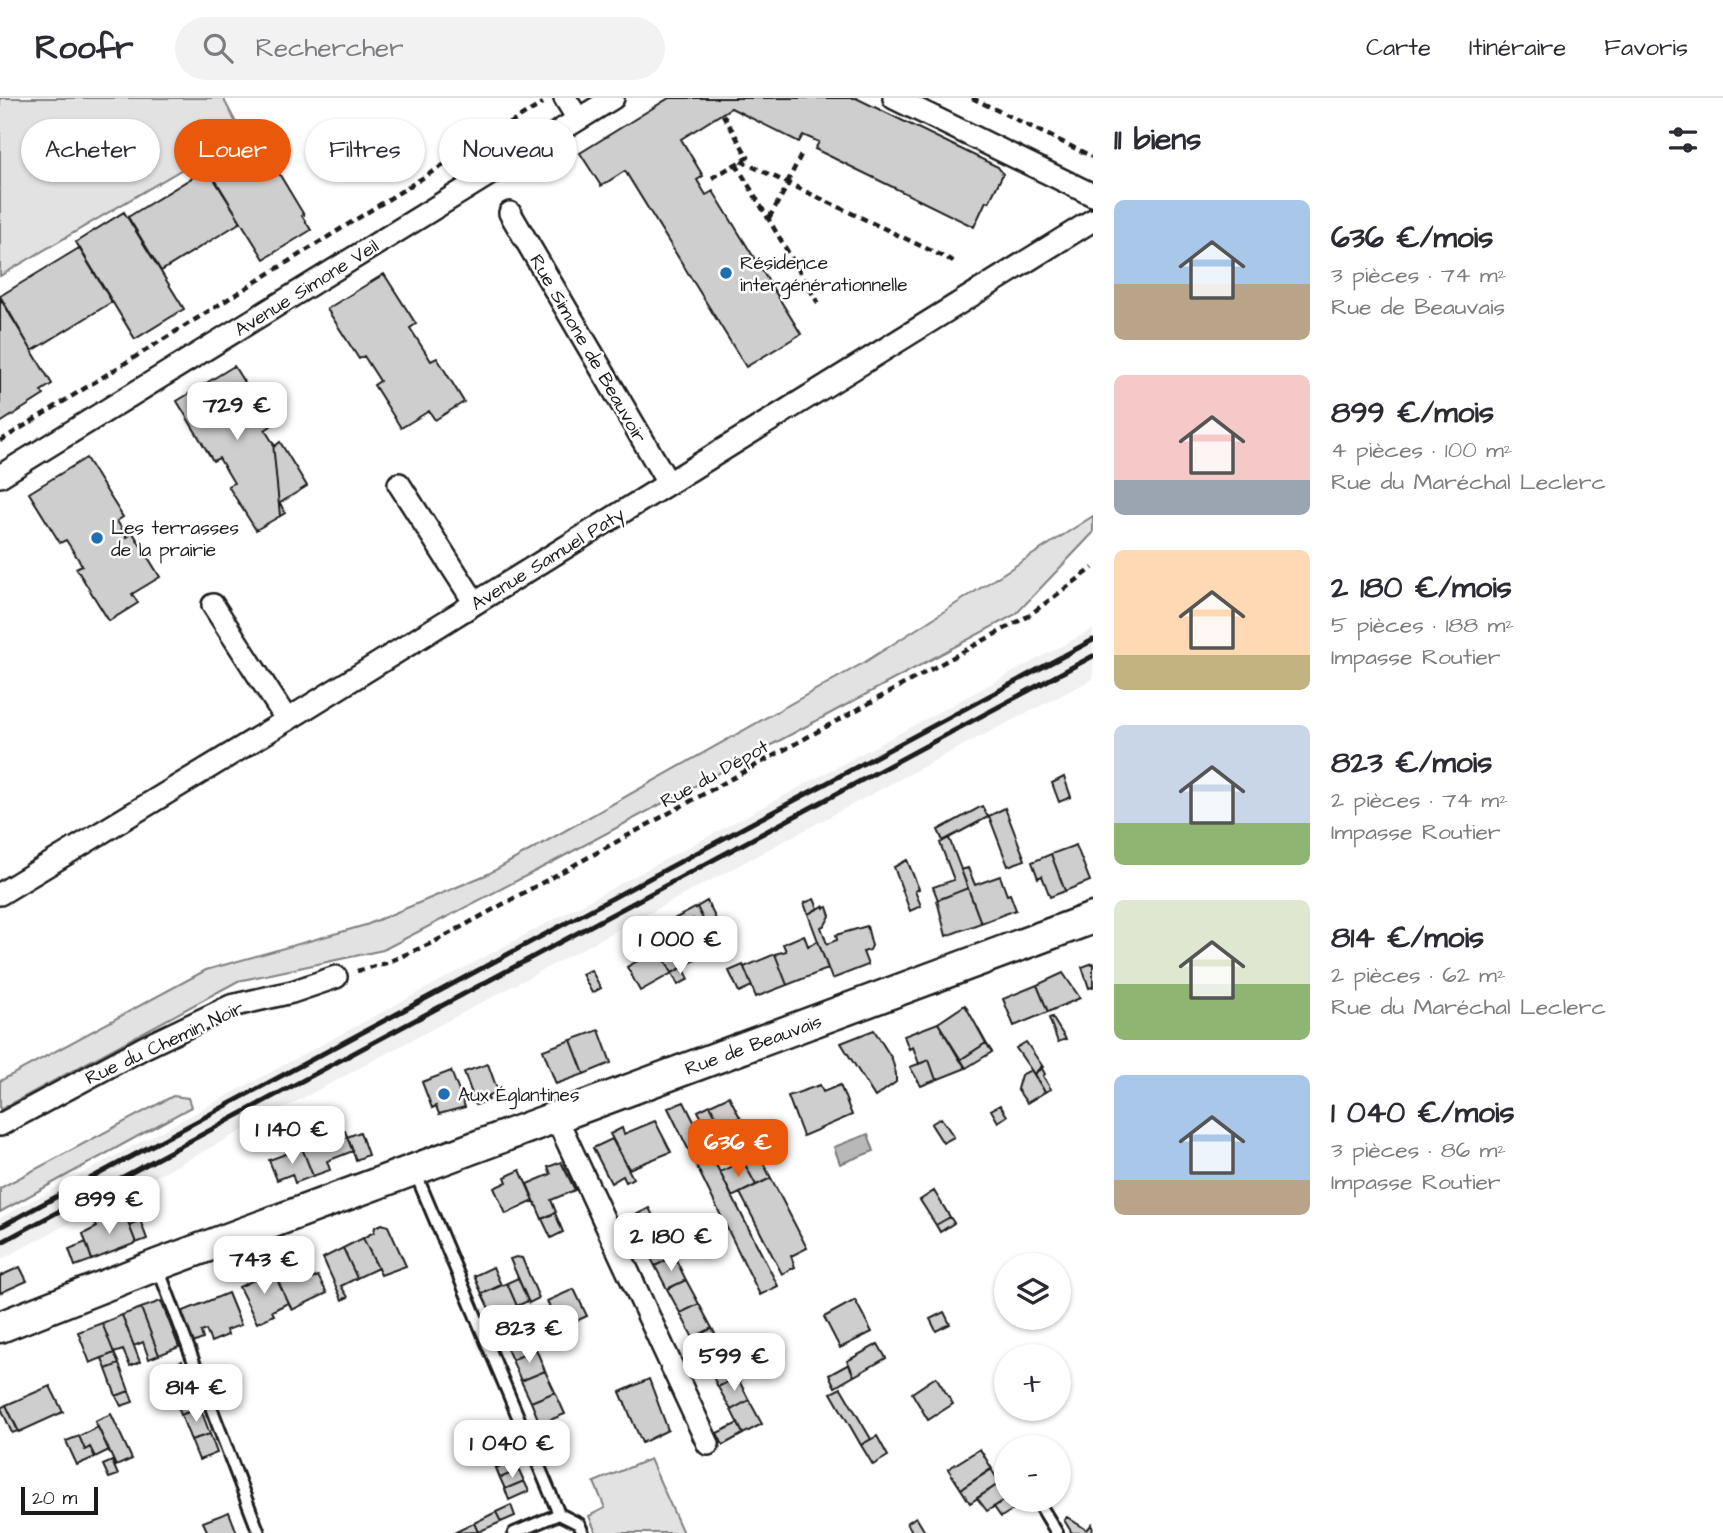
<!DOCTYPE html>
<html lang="fr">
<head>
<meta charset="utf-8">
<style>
	:root { --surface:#fff; --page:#f2f2f3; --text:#2b2b33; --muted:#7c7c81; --line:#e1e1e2; --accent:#ea580c }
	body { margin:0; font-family:"Architects Daughter",sans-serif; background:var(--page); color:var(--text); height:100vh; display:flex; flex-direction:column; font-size:26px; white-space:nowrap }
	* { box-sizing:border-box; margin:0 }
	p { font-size:23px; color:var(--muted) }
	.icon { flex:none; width:38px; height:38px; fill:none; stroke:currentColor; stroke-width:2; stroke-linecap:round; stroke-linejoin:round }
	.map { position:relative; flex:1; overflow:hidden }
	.side { display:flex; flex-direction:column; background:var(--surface); width:630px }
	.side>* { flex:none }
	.guide { position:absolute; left:21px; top:21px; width:665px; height:63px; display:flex; gap:14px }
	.tools { position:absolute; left:994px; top:1155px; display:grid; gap:14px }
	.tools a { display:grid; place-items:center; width:77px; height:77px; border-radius:50%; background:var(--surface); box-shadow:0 2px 5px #0004; font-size:35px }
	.scale { position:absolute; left:21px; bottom:18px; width:77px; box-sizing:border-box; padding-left:7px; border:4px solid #1c1c1c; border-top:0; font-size:19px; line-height:24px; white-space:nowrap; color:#1c1c1c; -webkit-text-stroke:5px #fff; paint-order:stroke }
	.price { position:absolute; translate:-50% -60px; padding:0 16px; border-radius:14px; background:#fff; color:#222; font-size:23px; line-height:46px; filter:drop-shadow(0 2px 4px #0008) }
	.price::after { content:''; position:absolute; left:50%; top:42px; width:21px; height:16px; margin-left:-10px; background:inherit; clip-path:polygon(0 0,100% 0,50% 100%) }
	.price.selected { background:var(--accent); color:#fff }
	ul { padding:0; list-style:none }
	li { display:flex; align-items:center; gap:21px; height:175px; padding:0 21px }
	li span { display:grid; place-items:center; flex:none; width:196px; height:140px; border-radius:10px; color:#555 }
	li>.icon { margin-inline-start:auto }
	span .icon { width:84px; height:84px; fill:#fffc; stroke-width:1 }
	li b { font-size:30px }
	h2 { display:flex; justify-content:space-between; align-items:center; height:84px; padding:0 21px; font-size:30px }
	.pill { padding:0 24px; border-radius:32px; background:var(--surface); box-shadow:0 2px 5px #0004; font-size:24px; line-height:63px }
	.pill.selected { background:var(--accent); color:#fff }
	header { display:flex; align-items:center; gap:42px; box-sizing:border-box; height:98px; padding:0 35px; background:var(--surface); border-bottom:2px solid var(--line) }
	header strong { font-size:33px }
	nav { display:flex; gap:38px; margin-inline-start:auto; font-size:24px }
	.search { width:490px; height:63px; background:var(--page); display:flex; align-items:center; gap:18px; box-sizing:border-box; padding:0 24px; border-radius:38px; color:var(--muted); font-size:26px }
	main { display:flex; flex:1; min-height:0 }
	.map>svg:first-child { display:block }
	.built { fill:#f0f0f0 }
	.green { fill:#e2e2e2; stroke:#7f7f7f; stroke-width:2 }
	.water { fill:#b8b8b8; stroke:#7a7a7a; stroke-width:2 }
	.building { fill:#cecece; stroke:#1c1c1c; stroke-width:2 }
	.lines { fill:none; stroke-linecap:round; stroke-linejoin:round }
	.lane-casing { stroke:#1c1c1c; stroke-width:16 }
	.street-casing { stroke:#1c1c1c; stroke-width:26 }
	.secondary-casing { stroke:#1c1c1c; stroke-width:35 }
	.path { stroke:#1c1c1c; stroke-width:4.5; stroke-dasharray:7 5; stroke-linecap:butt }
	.lane { stroke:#fff; stroke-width:10 }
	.street { stroke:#fff; stroke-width:21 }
	.secondary { stroke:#fff; stroke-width:30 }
	.rail { stroke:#1c1c1c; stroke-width:5 }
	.poi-dot { fill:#1f6fb2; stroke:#fff; stroke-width:2.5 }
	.labels { text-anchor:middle; stroke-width:5; stroke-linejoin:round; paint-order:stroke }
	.poi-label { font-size:19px; fill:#1c1c1c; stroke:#fff; text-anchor:start }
	.street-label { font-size:19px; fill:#1c1c1c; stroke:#fff }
</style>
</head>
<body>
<header>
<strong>Roofr</strong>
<div class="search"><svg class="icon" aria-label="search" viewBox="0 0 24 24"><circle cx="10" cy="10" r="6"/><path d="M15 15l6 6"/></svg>Rechercher</div>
<nav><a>Carte</a><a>Itinéraire</a><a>Favoris</a></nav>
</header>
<main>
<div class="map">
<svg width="1093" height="1435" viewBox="0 0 1093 1435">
	<rect width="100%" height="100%" fill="#fff"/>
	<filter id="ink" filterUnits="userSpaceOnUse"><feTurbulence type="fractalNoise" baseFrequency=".0143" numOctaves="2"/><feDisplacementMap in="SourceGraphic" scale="14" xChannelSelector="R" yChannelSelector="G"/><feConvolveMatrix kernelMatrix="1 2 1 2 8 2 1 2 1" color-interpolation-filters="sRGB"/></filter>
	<g filter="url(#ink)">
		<path class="built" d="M 1093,531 L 1093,581 L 958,650 L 0,1162 L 0,1120 Z"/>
		<path class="green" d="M 0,0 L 223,0 L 242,36 L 0,178 Z
			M 1093,418 L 1093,435 L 1016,516 L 549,766 L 383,852 L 238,883 L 0,1012 L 0,983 L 206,872 L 366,827 L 488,776 L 865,564 Z
			M 173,998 L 188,1000 L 191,1009 L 0,1114 L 0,1090 Z
			M 650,1361 L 683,1435 L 596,1435 L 589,1418 L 605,1410 L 594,1384 Z"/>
		<path class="water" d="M 868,1036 L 874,1053 L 840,1066 L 834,1049 Z"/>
		<path class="building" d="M 669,0 L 856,0 L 998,69 L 1003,76 L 989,104 L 986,103 L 974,129 L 815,51 L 819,44 L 803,37 L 799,44 L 731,10 L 681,41 L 703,78 L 697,82 L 706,97 L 713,93 L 801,236 L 746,269 L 625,73 L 601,88 L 580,55 Z
			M 254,34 L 304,117 L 302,118 L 311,132 L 264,161 L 204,65 Z
			M 208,70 L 241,124 L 161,173 L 128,119 Z
			M 124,114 L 184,211 L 135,241 L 76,144 Z
			M 79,150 L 112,204 L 32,253 L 0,198 Z
			M 384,176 L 416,226 L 410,230 L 431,263 L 437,260 L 464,304 L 435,322 L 429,313 L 401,330 L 374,287 L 380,283 L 364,258 L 359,261 L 327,211 Z
			M 0,200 L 52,286 L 41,293 L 44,297 L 0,325 Z
			M 234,268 L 271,328 L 265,332 L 273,345 L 280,418 L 256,432 L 228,388 L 234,385 L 219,360 L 213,363 L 177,303 Z
			M 280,344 L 307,388 L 280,405 L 285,415 L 280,418 L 273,345 L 275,348 Z
			M 86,360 L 123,419 L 117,423 L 127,439 L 133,435 L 160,479 L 132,496 L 138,505 L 109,523 L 76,470 L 82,467 L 66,442 L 60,445 L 29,395 Z
			M 1064,679 L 1071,699 L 1059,704 L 1052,685 Z
			M 982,708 L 988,719 L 943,743 L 938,732 Z
			M 1005,710 L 1025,762 L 1008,768 L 989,718 Z
			M 949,740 L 968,790 L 938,802 L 933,789 L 954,782 L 940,745 Z
			M 1076,747 L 1090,783 L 1065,793 L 1051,756 Z
			M 1051,756 L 1065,793 L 1050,799 L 1042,778 L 1038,780 L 1032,764 Z
			M 907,762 L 919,791 L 915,793 L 921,808 L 910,813 L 894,769 Z
			M 968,770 L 975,787 L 1000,778 L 1007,797 L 1010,796 L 1016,812 L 981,825 L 961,772 Z
			M 968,790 L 981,825 L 946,838 L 937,802 Z
			M 814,801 L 818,810 L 808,816 L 804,805 Z
			M 707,803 L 716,821 L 706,827 L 697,809 Z
			M 823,808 L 824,810 L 827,809 L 830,818 L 825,827 L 821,829 L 827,846 L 837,842 L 836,837 L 867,828 L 872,848 L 870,852 L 863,854 L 868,867 L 832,881 L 808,816 Z
			M 697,809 L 705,825 L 696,829 L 693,821 L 671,830 L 668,824 Z
			M 689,834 L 694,843 L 703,839 L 711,853 L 672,875 L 659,851 Z
			M 804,837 L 808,848 L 818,843 L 828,871 L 787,887 L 775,856 L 786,853 L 783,846 Z
			M 659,851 L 672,875 L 640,893 L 627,869 Z
			M 775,856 L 787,887 L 756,899 L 744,869 Z
			M 1093,865 L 1093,889 L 1089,890 L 1082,869 Z
			M 743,867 L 752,888 L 739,894 L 729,873 Z
			M 683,869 L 689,881 L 678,887 L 672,875 Z
			M 591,872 L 601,890 L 592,895 L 582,876 Z
			M 1063,875 L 1080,900 L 1048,914 L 1037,887 Z
			M 1037,887 L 1048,914 L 1014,928 L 1003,901 Z
			M 965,907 L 986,945 L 960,962 L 938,925 Z
			M 1052,919 L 1060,932 L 1066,941 L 1058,944 L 1049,920 Z
			M 938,925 L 966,970 L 936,982 L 929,962 L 919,966 L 913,949 L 909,951 L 904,938 Z
			M 599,932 L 611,965 L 584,976 L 571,942 Z
			M 874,932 L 892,961 L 896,976 L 896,984 L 875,999 L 841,945 Z
			M 571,942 L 584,976 L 556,986 L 543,952 Z
			M 1026,944 L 1043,969 L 1034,976 L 1016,950 Z
			M 986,945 L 992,954 L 966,970 L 960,962 Z
			M 929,962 L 936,982 L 921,988 L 910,969 Z
			M 488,966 L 498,994 L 487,998 L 489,1002 L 476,1007 L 464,974 Z
			M 1041,969 L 1045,976 L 1043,978 L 1051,991 L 1045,994 L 1034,976 Z
			M 1031,972 L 1045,994 L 1027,1005 L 1017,991 L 1021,977 Z
			M 451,973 L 465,1009 L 439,1016 L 436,1008 L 432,1010 L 422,984 Z
			M 820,987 L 823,994 L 840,987 L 852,1017 L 803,1038 L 788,998 Z
			M 729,998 L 747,1033 L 728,1042 L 710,1007 Z
			M 684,1004 L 778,1188 L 760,1197 L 668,1010 Z
			M 710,1007 L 728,1042 L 716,1048 L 698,1013 Z
			M 1000,1007 L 1007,1018 L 998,1024 L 991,1012 Z
			M 941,1020 L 954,1039 L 943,1045 L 931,1026 Z
			M 655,1023 L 671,1054 L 629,1071 L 610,1036 L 622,1030 L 624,1036 Z
			M 291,1025 L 297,1036 L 275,1047 L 269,1036 Z
			M 345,1033 L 353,1053 L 327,1063 L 330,1072 L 313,1078 L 302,1050 Z
			M 360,1034 L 368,1057 L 356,1062 L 347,1039 Z
			M 612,1041 L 633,1080 L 626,1084 L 623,1078 L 611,1085 L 593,1050 Z
			M 302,1050 L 313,1078 L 295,1085 L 292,1076 L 277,1082 L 269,1062 Z
			M 758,1055 L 771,1080 L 756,1087 L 743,1063 Z
			M 743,1063 L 756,1087 L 732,1099 L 720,1074 Z
			M 561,1064 L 575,1092 L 551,1102 L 556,1114 L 542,1121 L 527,1086 L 551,1076 L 548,1069 Z
			M 520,1072 L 534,1103 L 506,1116 L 494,1090 L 507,1084 L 505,1079 Z
			M 771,1080 L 807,1150 L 791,1158 L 795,1169 L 782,1176 L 740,1095 Z
			M 934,1093 L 950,1119 L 936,1127 L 920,1102 Z
			M 649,1110 L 661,1133 L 642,1143 L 630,1120 Z
			M 123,1111 L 136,1145 L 92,1162 L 83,1136 L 97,1129 L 95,1125 Z
			M 555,1115 L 563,1134 L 551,1140 L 542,1121 Z
			M 950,1119 L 954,1125 L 940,1134 L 936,1127 Z
			M 140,1122 L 147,1141 L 136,1145 L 129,1127 Z
			M 382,1126 L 388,1128 L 406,1168 L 381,1177 L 363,1140 L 374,1134 L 375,1129 Z
			M 661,1133 L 674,1158 L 655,1168 L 642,1143 Z
			M 363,1140 L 378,1170 L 357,1180 L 343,1150 Z
			M 86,1144 L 92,1162 L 75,1168 L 69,1151 Z
			M 343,1150 L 357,1180 L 341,1188 L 348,1199 L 342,1202 L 323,1160 Z
			M 674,1158 L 686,1182 L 667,1191 L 655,1168 Z
			M 302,1159 L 312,1181 L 318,1178 L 327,1195 L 292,1212 L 273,1173 Z
			M 516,1159 L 522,1160 L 539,1200 L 529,1205 L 510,1161 Z
			M 20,1169 L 27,1183 L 0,1195 L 0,1178 Z
			M 493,1169 L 501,1187 L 482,1196 L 474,1178 Z
			M 273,1173 L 288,1205 L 272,1213 L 274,1217 L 257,1225 L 239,1189 Z
			M 518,1180 L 528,1203 L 517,1208 L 507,1185 Z
			M 686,1182 L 699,1206 L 680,1215 L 667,1191 Z
			M 507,1185 L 517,1208 L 493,1219 L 482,1196 Z
			M 574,1191 L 587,1218 L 559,1231 L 547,1203 Z
			M 228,1195 L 241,1227 L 226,1232 L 228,1237 L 211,1244 L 206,1232 L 201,1234 L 203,1241 L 193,1245 L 181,1214 Z
			M 855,1202 L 872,1234 L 840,1250 L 824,1219 Z
			M 161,1203 L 179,1249 L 159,1257 L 141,1210 Z
			M 699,1206 L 712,1230 L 693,1240 L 680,1215 Z
			M 517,1208 L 527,1230 L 502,1240 L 493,1219 Z
			M 141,1210 L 159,1257 L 149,1261 L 143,1244 L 134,1248 L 122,1217 Z
			M 944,1214 L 950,1226 L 936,1233 L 930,1221 Z
			M 122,1217 L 140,1264 L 130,1268 L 123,1252 L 114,1255 L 102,1225 Z
			M 102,1225 L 114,1255 L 90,1265 L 78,1234 Z
			M 527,1230 L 536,1251 L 512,1262 L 502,1240 Z
			M 712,1230 L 724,1254 L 705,1263 L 693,1240 Z
			M 878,1246 L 886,1260 L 854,1278 L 847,1263 Z
			M 536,1251 L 545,1273 L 521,1283 L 512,1262 Z
			M 724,1254 L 737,1279 L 718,1289 L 705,1263 Z
			M 114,1255 L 119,1266 L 106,1271 L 102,1260 Z
			M 182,1263 L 200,1309 L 181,1317 L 163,1270 Z
			M 119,1266 L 129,1293 L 116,1298 L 106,1271 Z
			M 849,1266 L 854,1278 L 835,1289 L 829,1277 Z
			M 545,1273 L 555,1294 L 531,1304 L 521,1283 Z
			M 737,1279 L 749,1302 L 731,1312 L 718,1289 Z
			M 936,1279 L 953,1306 L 928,1322 L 912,1295 Z
			M 649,1281 L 668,1332 L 642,1345 L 620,1294 Z
			M 50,1288 L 63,1314 L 19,1334 L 6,1307 Z
			M 841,1290 L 871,1341 L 861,1347 L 831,1295 Z
			M 129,1293 L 133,1304 L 121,1308 L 116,1298 Z
			M 555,1294 L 565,1316 L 540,1326 L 531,1304 Z
			M 749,1302 L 762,1326 L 743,1336 L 731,1312 Z
			M 6,1307 L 18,1333 L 12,1335 L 1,1310 Z
			M 200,1309 L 210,1336 L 191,1342 L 181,1317 Z
			M 111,1316 L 132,1361 L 116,1368 L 95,1323 Z
			M 738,1325 L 743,1336 L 723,1347 L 717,1335 Z
			M 98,1329 L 109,1352 L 95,1359 L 90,1349 L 85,1352 L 79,1338 Z
			M 210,1336 L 217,1355 L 199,1362 L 191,1342 Z
			M 79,1338 L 85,1352 L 90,1349 L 95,1359 L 77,1367 L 66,1343 Z
			M 877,1338 L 888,1358 L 873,1367 L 861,1347 Z
			M 506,1341 L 510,1352 L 491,1360 L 487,1349 Z
			M 980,1351 L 992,1371 L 961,1391 L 948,1371 Z
			M 510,1352 L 515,1362 L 496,1370 L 491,1360 Z
			M 515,1362 L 519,1372 L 500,1380 L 496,1370 Z
			M 112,1363 L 118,1377 L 109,1380 L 103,1367 Z
			M 991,1371 L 1000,1385 L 970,1405 L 961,1391 Z
			M 519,1372 L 524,1383 L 505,1391 L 500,1380 Z
			M 524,1383 L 529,1393 L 509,1402 L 505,1391 Z
			M 1000,1385 L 1006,1395 L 1006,1401 L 987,1413 L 977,1400 Z
			M 1006,1401 L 1015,1402 L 1019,1408 L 1001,1419 L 994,1409 Z
			M 511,1407 L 515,1418 L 501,1424 L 496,1414 Z
			M 229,1414 L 237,1435 L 208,1435 L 203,1424 Z
			M 496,1414 L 501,1424 L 478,1434 L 474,1425 Z
			M 916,1419 L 925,1434 L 924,1435 L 913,1435 L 907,1425 Z
			M 1067,1419 L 1087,1432 L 1092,1426 L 1093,1435 L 1072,1435 L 1064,1422 Z
			M 474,1425 L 478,1434 L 454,1435 Z"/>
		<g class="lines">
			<defs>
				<path id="lane" d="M 415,1074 L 559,1416
					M 158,1170 L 259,1435
					M 1037,1402 L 1057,1435
					M 559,1416 L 579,1426 L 583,1435
					M 514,1435 L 559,1416"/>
				<path id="street" d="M 565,0 L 578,21
					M 894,0 L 1093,97
					M 510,115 L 668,385
					M 0,378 L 613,0
					M 399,386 L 475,505
					M 213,507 L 287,622
					M 0,796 L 287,622 L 1093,122
					M 556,1019 L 708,1346
					M 0,1027 L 145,949 L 231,908 L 292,894 L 336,879"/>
				<path id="secondary" d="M 0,1229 L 157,1167 L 1093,820"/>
			</defs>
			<use href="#lane" class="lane-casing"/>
			<use href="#street" class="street-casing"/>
			<use href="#secondary" class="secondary-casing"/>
			<path class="path" d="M 972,0 L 1093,59
				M 741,63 L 955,164
				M 736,66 L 818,205
				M 712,80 L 748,59 L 722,15
				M 787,85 L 803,53
				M 769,120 L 789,85
				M 0,343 L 543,5
				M 357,873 L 386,865 L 434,844 L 1028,518 L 1093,470"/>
			<use href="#lane" class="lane"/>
			<use href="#street" class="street"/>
			<use href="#secondary" class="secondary"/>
			<path class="rail" d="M 0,1129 L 1093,542
				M 0,1145 L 1093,558"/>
		</g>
	</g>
	<g class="poi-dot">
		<circle cx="726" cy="175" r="7"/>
		<circle cx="97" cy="440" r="7"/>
		<circle cx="444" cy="996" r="7"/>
	</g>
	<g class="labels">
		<g class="poi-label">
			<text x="740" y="171">Résidence<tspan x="740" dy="22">intergénérationnelle</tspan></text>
			<text x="111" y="436">Les terrasses<tspan x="111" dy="22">de la prairie</tspan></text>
			<text x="458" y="1003">Aux Églantines</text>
		</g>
		<g class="street-label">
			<text transform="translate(306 189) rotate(-32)" y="7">Avenue Simone Veil</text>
			<text transform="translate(589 250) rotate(60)" y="7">Rue Simone de Beauvoir</text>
			<text transform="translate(547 460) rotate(-32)" y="7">Avenue Samuel Paty</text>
			<text transform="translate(714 675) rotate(-29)" y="7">Rue du Dépot</text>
			<text transform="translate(164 944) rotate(-25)" y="7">Rue du Chemin Noir</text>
			<text transform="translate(753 946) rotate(-20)" y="7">Rue de Beauvais</text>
		</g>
	</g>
</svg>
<div class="tools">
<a><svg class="icon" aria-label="layers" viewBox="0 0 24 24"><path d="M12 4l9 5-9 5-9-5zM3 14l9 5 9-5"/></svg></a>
<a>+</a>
<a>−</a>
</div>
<div class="scale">20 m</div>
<b class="price" style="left:237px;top:344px">729 €</b>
<b class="price" style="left:680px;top:878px">1 000 €</b>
<b class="price" style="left:292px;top:1068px">1 140 €</b>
<b class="price selected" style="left:738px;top:1081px">636 €</b>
<b class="price" style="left:109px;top:1138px">899 €</b>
<b class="price" style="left:671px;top:1175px">2 180 €</b>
<b class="price" style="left:264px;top:1198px">743 €</b>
<b class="price" style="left:529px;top:1267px">823 €</b>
<b class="price" style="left:734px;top:1295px">599 €</b>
<b class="price" style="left:196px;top:1326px">814 €</b>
<b class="price" style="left:512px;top:1382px">1 040 €</b>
<div class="guide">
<a class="pill">Acheter</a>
<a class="pill selected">Louer</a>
<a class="pill">Filtres</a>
<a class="pill">Nouveau</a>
</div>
</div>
<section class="side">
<h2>11 biens<svg class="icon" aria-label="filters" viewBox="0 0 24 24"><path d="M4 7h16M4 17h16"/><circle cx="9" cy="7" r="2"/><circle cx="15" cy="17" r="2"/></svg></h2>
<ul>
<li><span style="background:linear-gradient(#a9c7e8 60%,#b9a48a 0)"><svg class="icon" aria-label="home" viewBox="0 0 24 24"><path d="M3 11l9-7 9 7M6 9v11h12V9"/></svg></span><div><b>636 €/mois</b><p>3 pièces · 74 m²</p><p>Rue de Beauvais</p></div></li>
<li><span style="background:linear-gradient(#f6c9c9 75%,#9aa5b1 0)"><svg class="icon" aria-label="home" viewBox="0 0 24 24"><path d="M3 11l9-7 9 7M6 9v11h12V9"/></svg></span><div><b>899 €/mois</b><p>4 pièces · 100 m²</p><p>Rue du Maréchal Leclerc</p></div></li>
<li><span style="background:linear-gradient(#ffd9b3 75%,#c2b280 0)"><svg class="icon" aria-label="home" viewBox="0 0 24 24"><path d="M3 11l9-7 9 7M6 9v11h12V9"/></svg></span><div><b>2 180 €/mois</b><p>5 pièces · 188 m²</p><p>Impasse Routier</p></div></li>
<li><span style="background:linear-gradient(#c9d6e8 70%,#8fb573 0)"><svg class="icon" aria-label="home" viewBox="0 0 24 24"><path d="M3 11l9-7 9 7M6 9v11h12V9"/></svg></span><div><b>823 €/mois</b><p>2 pièces · 74 m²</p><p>Impasse Routier</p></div></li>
<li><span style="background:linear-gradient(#dfe7d0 60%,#8fb573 0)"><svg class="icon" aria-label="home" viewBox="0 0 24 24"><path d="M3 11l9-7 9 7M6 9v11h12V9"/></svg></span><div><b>814 €/mois</b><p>2 pièces · 62 m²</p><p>Rue du Maréchal Leclerc</p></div></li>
<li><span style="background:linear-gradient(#a9c7e8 75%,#b9a48a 0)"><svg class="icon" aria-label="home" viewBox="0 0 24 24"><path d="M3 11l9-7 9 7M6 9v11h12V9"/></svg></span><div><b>1 040 €/mois</b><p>3 pièces · 86 m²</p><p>Impasse Routier</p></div></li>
</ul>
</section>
</main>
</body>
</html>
